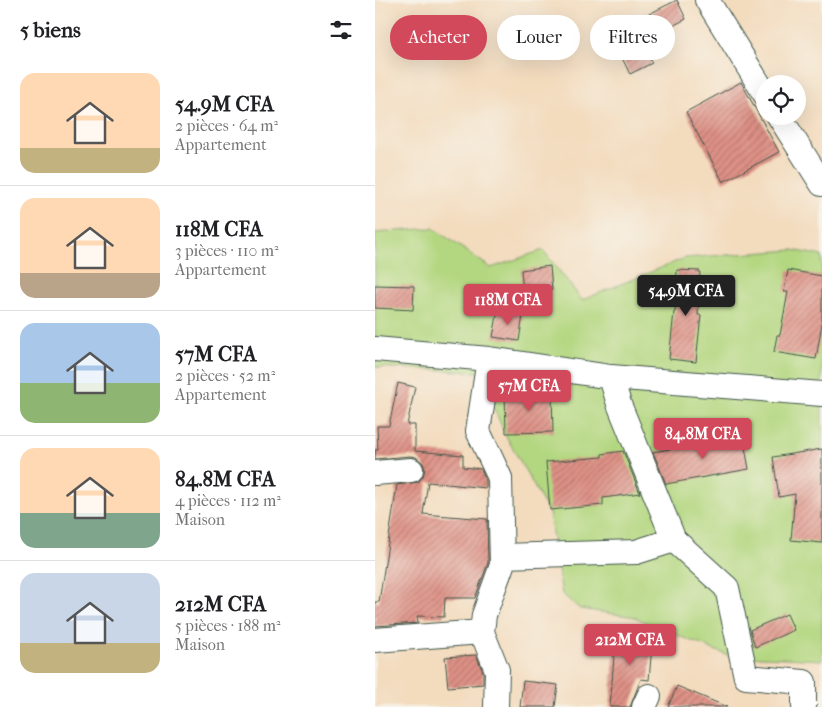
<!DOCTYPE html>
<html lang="fr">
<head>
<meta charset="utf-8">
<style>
	:root { --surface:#fff; --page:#f2f2f2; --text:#202124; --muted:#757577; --line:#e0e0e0; --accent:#d1495b }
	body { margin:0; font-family:"IM FELL French Canon",serif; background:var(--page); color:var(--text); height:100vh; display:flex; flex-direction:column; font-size:19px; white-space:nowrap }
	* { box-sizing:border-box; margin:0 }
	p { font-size:16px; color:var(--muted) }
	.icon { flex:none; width:28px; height:28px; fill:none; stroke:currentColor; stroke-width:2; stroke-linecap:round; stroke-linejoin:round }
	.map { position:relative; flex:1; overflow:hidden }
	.sheet { display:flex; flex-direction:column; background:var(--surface); width:375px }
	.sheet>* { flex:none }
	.banner { position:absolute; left:15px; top:15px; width:356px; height:45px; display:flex; gap:10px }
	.tools { position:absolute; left:381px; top:75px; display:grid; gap:10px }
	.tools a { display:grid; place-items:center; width:50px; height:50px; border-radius:50%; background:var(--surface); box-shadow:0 5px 20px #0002; font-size:25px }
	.price { position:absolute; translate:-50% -42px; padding:0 11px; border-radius:5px; background:var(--accent); color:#fff; font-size:16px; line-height:32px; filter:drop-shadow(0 1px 2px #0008) }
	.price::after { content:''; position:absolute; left:50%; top:30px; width:15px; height:11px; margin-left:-8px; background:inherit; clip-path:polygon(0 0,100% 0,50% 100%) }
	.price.on { background:#222; color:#fff }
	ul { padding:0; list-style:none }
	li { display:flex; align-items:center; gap:15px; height:125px; padding:0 20px }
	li+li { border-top:1px solid var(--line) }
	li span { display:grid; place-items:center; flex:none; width:140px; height:100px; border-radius:15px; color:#555 }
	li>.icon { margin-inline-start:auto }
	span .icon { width:60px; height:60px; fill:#fffc; stroke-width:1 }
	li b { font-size:21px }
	h2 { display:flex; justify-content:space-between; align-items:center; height:60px; padding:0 20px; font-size:21px }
	.chip { padding:0 18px; border-radius:22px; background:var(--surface); box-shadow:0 5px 20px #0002; font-size:18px; line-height:45px }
	.chip.on { background:var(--accent); color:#fff }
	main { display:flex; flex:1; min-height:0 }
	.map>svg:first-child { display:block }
	.grass { fill:#b3d780; stroke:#698a5a }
	.building { fill:url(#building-hatch) }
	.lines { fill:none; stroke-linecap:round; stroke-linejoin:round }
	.street-casing { stroke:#3f5549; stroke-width:26 }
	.street { stroke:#fff; stroke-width:24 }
</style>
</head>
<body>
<main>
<section class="sheet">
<h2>5 biens<svg class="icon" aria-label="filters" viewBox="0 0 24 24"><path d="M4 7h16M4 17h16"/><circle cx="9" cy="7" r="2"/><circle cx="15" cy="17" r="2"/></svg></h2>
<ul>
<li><span style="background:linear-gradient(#ffd9b3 75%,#c2b280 0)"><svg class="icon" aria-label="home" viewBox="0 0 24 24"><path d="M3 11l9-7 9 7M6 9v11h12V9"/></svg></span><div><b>54.9M CFA</b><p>2 pièces · 64 m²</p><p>Appartement</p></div></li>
<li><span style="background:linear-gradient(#ffd9b3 75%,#b9a48a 0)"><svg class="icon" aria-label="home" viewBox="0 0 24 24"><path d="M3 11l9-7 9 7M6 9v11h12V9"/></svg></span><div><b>118M CFA</b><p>3 pièces · 110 m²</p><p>Appartement</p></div></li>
<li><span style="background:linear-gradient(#a9c7e8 60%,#8fb573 0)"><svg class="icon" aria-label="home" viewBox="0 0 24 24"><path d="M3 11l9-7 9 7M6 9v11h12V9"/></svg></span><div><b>57M CFA</b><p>2 pièces · 52 m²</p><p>Appartement</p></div></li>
<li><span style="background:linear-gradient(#ffd9b3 65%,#7fa58c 0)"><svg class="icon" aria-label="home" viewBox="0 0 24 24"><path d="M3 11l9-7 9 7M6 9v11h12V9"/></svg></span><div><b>84.8M CFA</b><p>4 pièces · 112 m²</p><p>Maison</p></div></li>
<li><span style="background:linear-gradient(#c9d6e8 70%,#c2b280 0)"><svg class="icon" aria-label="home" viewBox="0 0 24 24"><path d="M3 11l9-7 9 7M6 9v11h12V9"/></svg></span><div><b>212M CFA</b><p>5 pièces · 188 m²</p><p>Maison</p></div></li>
</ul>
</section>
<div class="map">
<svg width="447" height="707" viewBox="0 0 447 707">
	<defs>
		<pattern id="building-hatch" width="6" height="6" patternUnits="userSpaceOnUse" patternTransform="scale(1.25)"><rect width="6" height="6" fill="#df9186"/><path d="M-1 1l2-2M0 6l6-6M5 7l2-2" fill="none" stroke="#b4786e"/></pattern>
	</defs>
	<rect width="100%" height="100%" fill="#f7f3e8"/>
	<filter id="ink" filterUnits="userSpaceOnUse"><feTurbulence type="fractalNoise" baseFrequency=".02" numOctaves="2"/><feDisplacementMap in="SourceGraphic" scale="10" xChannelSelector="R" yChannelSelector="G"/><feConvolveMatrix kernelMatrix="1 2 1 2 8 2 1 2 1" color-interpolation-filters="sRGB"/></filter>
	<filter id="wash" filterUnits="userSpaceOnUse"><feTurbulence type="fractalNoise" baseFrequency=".0096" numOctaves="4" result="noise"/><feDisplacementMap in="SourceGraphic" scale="20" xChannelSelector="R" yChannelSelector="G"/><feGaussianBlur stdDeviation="1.12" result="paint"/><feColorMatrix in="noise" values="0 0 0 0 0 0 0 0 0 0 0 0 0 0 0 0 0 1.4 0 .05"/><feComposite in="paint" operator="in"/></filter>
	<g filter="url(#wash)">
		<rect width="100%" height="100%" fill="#f3dbbe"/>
		<path class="grass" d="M 58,228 L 116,268 L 168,250 L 207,300 L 310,258 L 418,250 L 447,256 L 447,660 L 352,655 L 281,627 L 260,617 L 205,609 L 187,594 L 174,513 L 131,436 L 103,372 L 0,367 L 0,233 Z"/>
		<g id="blocks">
			<path class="building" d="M 302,0 L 311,19 L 266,42 L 277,63 L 255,74 L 232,28 L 253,17 L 256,23 Z
				M 366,82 L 404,152 L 348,182 L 311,112 Z
				M 175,266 L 177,290 L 148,293 L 146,270 Z
				M 302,270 L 325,271 L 323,315 L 326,315 L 321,362 L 294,359 L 299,312 L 300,312 Z
				M 413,270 L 447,276 L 447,323 L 441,359 L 399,352 L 402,335 L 405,335 L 413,292 L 409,292 Z
				M 0,285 L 39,286 L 38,310 L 0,308 Z
				M 123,310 L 148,315 L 144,341 L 118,337 Z
				M 23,383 L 40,387 L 32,425 L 40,425 L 40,451 L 88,455 L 88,467 L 106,469 L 111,481 L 111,488 L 53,482 L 48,514 L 112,519 L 113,563 L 100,598 L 70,598 L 69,617 L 42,616 L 43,623 L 0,626 L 0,602 L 4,602 L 22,485 L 43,482 L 48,476 L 50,469 L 48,463 L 41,457 L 35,456 L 0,459 L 0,450 L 3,450 L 2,426 L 14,426 Z
				M 130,392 L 177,392 L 178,432 L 131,433 Z
				M 368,436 L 374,469 L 291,484 L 278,452 Z
				M 447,449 L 447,543 L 416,540 L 420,494 L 404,497 L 398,457 Z
				M 248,451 L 265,493 L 228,498 L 228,505 L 175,510 L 171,462 L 227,457 L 227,454 Z
				M 412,614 L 419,630 L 380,647 L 375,630 Z
				M 241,631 L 278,634 L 274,680 L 266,679 L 255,707 L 235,707 Z
				M 101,655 L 108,672 L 108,684 L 73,687 L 70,657 Z
				M 148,681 L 183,685 L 180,707 L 145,707 Z
				M 302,686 L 352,707 L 293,707 Z"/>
		</g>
	</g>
	<g filter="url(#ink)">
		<use href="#blocks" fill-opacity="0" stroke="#3f5549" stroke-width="1"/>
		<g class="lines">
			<defs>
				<path id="street" d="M 332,0 L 390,94
					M 404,116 L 447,184
					M 0,349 L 114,359 L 236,377 L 447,394
					M 114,359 L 103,431 L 125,478 L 127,565 L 109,615 L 107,632 L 122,670 L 121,707
					M 236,377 L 244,404 L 299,540 L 352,588 L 371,677 L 429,682 L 429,707
					M 0,473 L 36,470
					M 127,556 L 261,552 L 299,540
					M 0,640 L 107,632
					M 269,707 L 274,696"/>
			</defs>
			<use href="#street" class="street-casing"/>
			<use href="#street" class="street"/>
		</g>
	</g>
</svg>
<div class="tools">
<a><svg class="icon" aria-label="locate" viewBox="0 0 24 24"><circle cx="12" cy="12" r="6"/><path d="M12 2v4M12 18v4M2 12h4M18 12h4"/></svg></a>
</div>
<b class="price on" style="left:311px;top:317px">54.9M CFA</b>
<b class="price" style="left:133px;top:326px">118M CFA</b>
<b class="price" style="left:154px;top:412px">57M CFA</b>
<b class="price" style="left:328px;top:460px">84.8M CFA</b>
<b class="price" style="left:255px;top:666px">212M CFA</b>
<div class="banner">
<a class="chip on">Acheter</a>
<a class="chip">Louer</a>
<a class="chip">Filtres</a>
</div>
</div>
</main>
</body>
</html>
